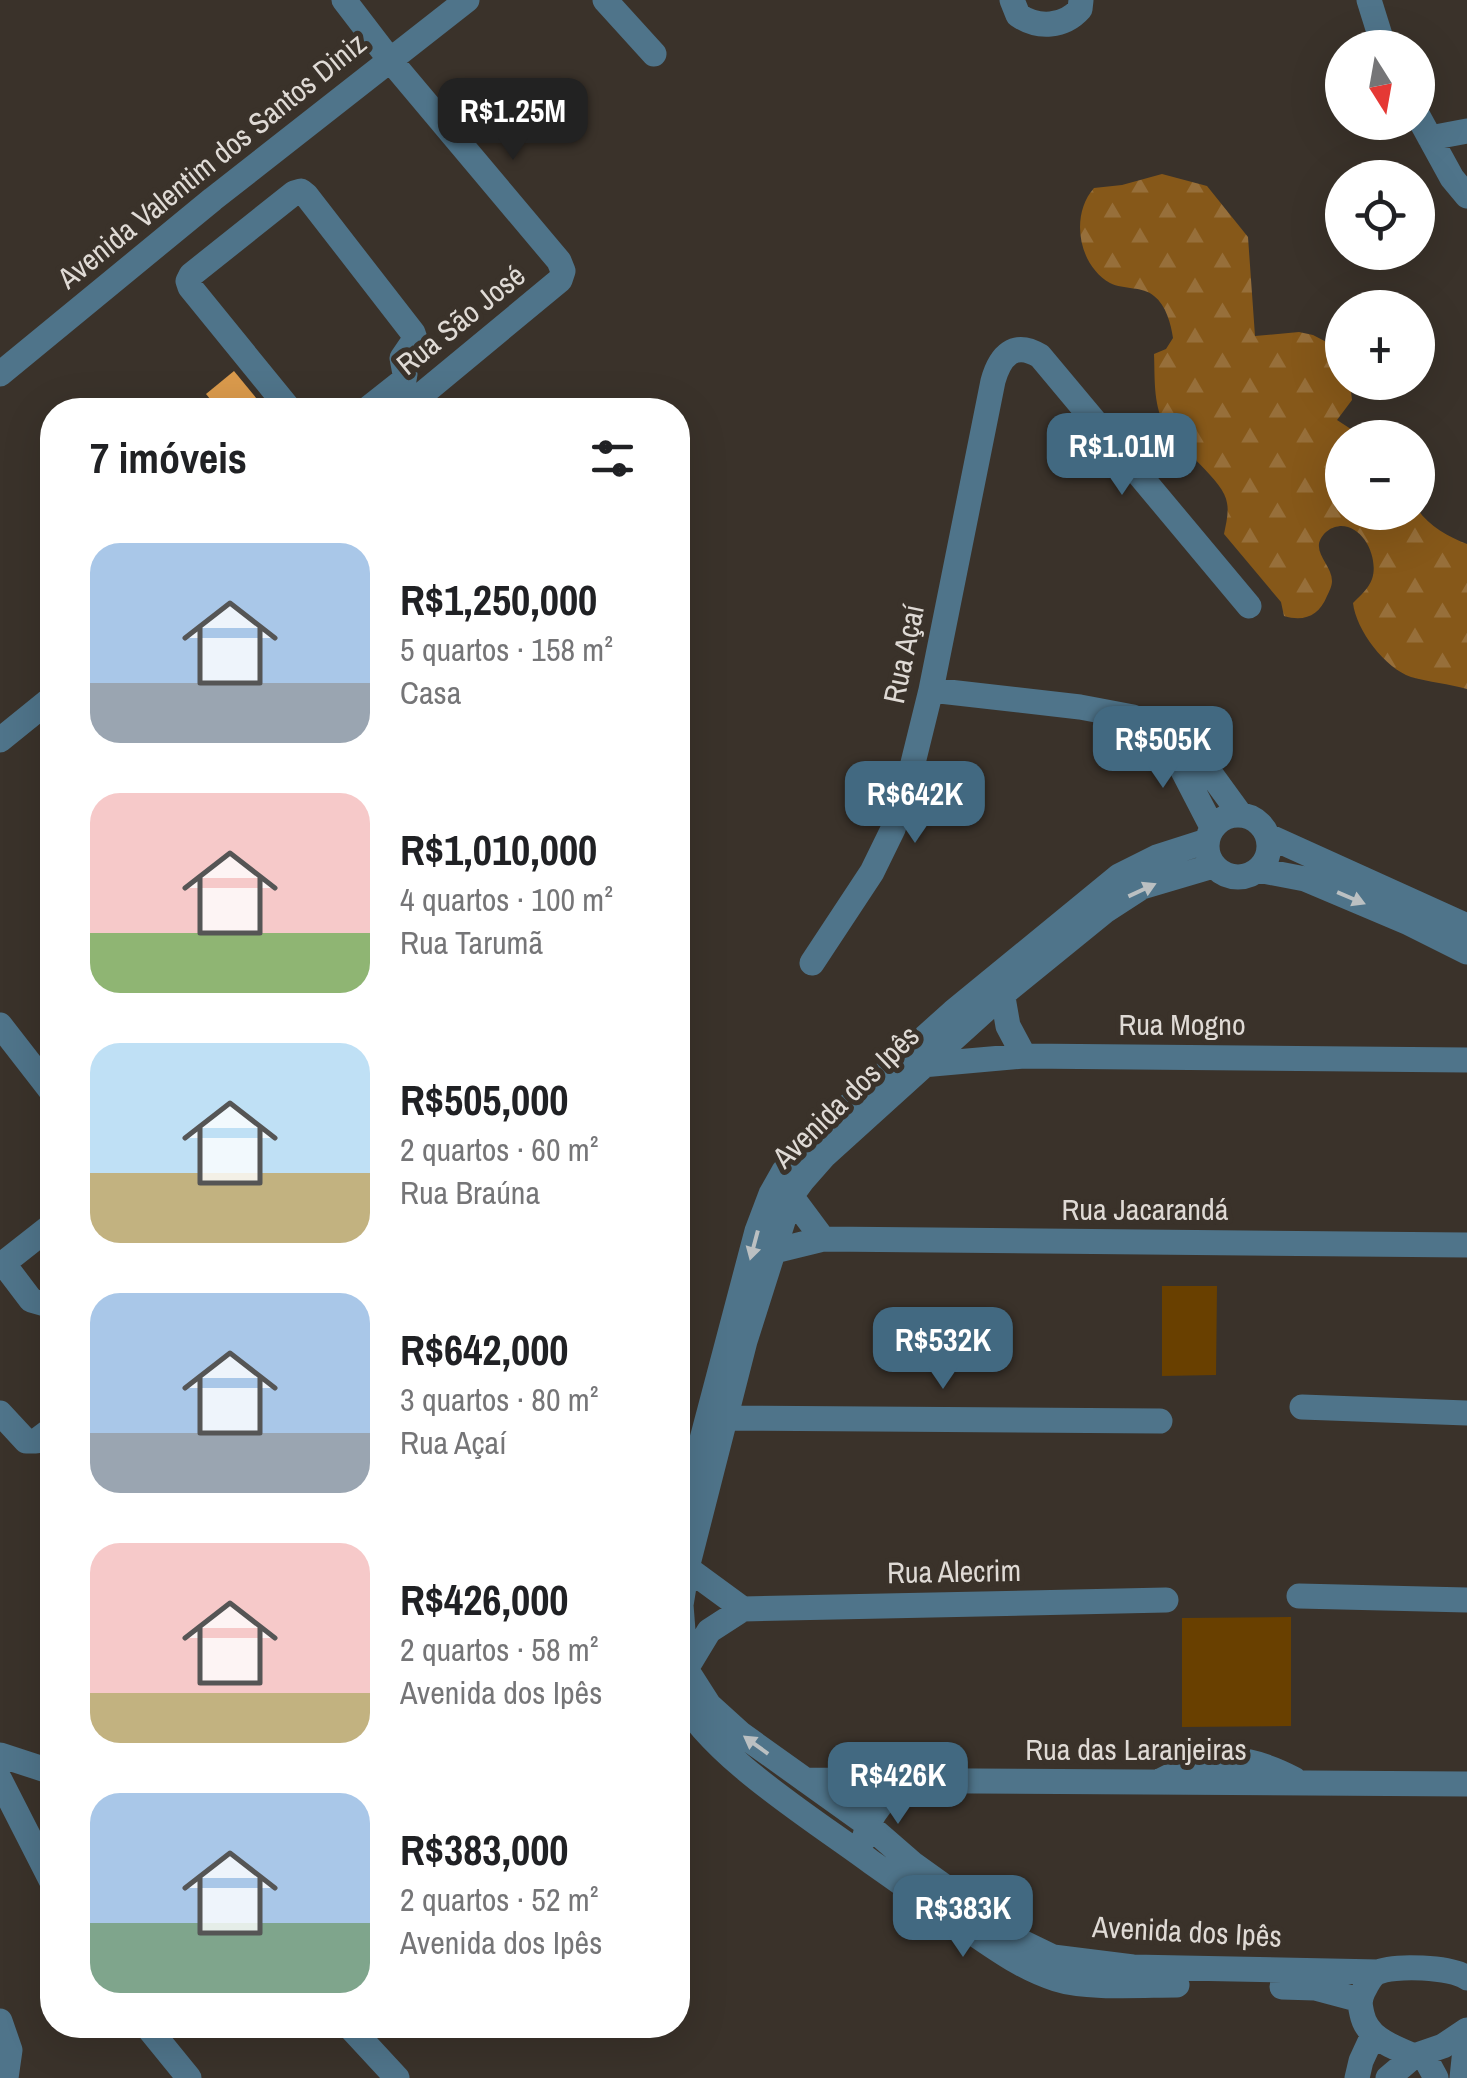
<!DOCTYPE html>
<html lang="pt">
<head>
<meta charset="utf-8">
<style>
	:root { --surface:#fff; --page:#f6f6f6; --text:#202124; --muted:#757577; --accent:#426981 }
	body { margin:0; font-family:"Archivo Narrow",sans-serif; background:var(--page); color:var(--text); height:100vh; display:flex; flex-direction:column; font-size:38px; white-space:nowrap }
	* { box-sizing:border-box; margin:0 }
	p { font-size:32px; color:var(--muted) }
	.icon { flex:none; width:55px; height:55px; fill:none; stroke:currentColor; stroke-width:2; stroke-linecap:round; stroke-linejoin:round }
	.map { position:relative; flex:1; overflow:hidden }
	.side { position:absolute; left:40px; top:398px; width:650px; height:1640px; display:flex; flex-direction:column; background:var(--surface); border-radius:40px; box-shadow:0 10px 40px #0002 }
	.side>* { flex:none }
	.needle { width:65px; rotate:169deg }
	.fabs { position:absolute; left:1325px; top:30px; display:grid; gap:20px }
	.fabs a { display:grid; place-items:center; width:110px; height:110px; border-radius:50%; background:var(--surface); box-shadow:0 10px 40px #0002; font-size:50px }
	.price { position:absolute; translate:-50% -85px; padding:0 22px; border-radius:20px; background:var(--accent); color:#fff; font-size:32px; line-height:65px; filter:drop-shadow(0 2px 5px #0008) }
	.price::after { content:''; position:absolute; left:50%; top:60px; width:30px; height:22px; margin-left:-15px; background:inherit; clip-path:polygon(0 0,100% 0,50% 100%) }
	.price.on { background:#222; color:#fff }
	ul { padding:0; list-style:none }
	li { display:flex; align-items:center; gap:30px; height:250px; padding:0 50px }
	li span { display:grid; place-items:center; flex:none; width:280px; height:200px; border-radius:30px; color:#555 }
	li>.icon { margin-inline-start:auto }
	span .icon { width:120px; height:120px; fill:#fffc; stroke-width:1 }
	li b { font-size:42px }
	h2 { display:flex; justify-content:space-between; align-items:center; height:120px; padding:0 50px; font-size:42px }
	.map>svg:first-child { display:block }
	.forest { fill:url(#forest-firs) }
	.pitch { fill:#694000 }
	.building { fill:#da9a4c }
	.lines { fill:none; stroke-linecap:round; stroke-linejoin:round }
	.minor { stroke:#4f748a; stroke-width:25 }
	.oneway { fill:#bbc0c2 }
	.labels { text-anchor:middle; stroke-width:10; stroke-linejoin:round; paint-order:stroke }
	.street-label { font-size:30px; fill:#dfdad5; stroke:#3a322a }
</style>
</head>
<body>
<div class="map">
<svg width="1467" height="2078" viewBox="0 0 1467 2078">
	<defs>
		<pattern id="forest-firs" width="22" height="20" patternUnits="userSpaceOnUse" patternTransform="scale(2.5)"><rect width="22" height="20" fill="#865819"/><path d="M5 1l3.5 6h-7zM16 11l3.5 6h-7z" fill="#976f3a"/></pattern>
	</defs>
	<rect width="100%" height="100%" fill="#3a322a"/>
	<path class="forest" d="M 1162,174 L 1207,186 L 1248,237 L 1255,336 L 1299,332 L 1313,335 L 1338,348 L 1342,357 L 1342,382 L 1350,383 L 1352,400 L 1337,420 L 1363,437 L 1342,438 L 1342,512 L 1418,512 L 1418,510 C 1429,526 1449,537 1467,544 L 1467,689 C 1449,684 1429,682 1411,677 C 1385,668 1356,630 1353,603 C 1360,596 1369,588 1372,579 C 1379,559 1364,525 1340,526 C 1334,527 1331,528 1326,532 C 1307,550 1332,563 1332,581 C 1332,586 1329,592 1327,596 C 1319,616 1304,622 1284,616 L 1281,602 L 1224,534 C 1226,524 1229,512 1227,503 C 1225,481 1178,448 1164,424 C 1153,403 1155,377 1154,354 L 1166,349 L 1173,338 C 1171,324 1166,305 1154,296 C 1143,286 1124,290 1110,283 C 1078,265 1070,215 1094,188 L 1122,185 Z"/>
	<path class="pitch" d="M 1162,1286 L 1217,1286 L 1216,1375 L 1162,1376 Z
		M 1291,1617 L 1291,1726 L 1182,1727 L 1182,1618 Z"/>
	<path class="building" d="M 234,371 L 266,410 L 219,410 L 206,394 Z"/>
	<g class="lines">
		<path class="minor" d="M 344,0 L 390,60 L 559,261 L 563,271 L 560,280 L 403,410
			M 605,0 L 654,54
			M 1012,0 L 1018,15 C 1038,29 1064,27 1080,9 L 1081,0
			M 1369,0 L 1384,48
			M 1418,116 L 1452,178 L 1467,196
			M 1430,138 L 1467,131
			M 0,374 L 213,199 L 467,0
			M 290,410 L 190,287 L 188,281 L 191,275 L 294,193 L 301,191 L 306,195 L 413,333 L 415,339 L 402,358 L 405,374 L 404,380 L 366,410
			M 931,690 L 1080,707 L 1133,717 L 1183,744 L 1197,755 L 1240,814
			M 1165,736 L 1212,827
			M 0,740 L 52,698
			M1207 846a31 31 0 1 1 62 0a31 31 0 1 1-62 0Z
			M 1268,836 L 1467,926
			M 1213,866 L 1142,887 L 1105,911 L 1003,994 L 824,1156 L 802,1181 L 791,1196 L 745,1341 L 687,1568 L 681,1605 L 686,1669 L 709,1705 L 741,1734 L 867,1824 L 913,1864 L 1022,1942 L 1053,1957 L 1133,1967 L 1379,1972
			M 1258,870 L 1305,879 L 1409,923 L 1467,952
			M 812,963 L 872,872 L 893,829 L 911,771 L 931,690 L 993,381 C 1000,356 1014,340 1040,356 L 1249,606
			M 1001,986 L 1008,1026 L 1024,1056
			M 0,1025 L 52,1092
			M 922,1065 L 1024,1056 L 1467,1060
			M 791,1196 L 823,1239
			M 774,1251 L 823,1239 L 1467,1245
			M 3,1263 L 31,1300 L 52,1306
			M 0,1266 L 52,1225
			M 1302,1407 L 1467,1413
			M 0,1413 L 26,1441 L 36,1441 L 52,1429
			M 726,1418 L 1160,1421
			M 678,1530 L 757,1231 L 771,1194 L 784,1171 L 815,1136 L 953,1012 L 1119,876 L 1157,857 L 1207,841
			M 687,1568 L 743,1609
			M 1299,1596 L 1467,1600
			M 686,1669 L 709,1631 L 743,1609 L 1166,1600
			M 678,1693 C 710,1756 813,1819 871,1862 C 904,1885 937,1909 970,1931 C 998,1950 1024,1969 1056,1979 C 1087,1989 1143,1985 1177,1985
			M 0,1755 L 52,1772
			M 0,1780 L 52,1882
			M 805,1780 L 1467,1784
			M 1162,1780 C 1212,1753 1244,1753 1294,1779
			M 864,1839 C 871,1810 885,1798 908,1782
			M 1467,1978 C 1453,1967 1393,1964 1376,1973 C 1370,1977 1366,1986 1363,1992 C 1359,2001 1360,2005 1362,2014 C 1367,2039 1394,2047 1414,2056 L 1443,2046 L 1467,2030
			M 1282,1987 L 1315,1988 L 1360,2000
			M 0,2021 L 10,2050 L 6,2078
			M 146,2025 L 189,2078
			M 348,2025 L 397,2078
			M 1423,2054 L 1436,2078
			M 1357,2078 L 1361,2061 L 1373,2035
			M 1388,2078 L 1414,2056
			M 1462,2078 L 1467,2030"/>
	</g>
	<defs><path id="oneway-solid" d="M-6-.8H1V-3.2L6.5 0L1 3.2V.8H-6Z" transform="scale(2.5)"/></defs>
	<g class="oneway">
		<use href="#oneway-solid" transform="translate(1142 890) rotate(-25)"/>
		<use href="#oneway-solid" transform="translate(1351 898) rotate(23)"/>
		<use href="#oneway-solid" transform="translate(754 1245) rotate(105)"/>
		<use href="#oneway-solid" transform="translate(756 1745) rotate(-144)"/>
	</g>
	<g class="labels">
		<g class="street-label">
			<text transform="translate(212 161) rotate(-39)" y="10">Avenida Valentim dos Santos Diniz</text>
			<text transform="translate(461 320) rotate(-39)" y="10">Rua São José</text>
			<text transform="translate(904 654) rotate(-78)" y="10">Rua Açaí</text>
			<text x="1182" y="1035">Rua Mogno</text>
			<text transform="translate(846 1097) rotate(-44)" y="10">Avenida dos Ipês</text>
			<text x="1145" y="1220">Rua Jacarandá</text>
			<text transform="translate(954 1572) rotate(-1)" y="10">Rua Alecrim</text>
			<text x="1136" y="1760">Rua das Laranjeiras</text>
			<text transform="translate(1187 1932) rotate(3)" y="10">Avenida dos Ipês</text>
		</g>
	</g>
</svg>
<div class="fabs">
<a><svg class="needle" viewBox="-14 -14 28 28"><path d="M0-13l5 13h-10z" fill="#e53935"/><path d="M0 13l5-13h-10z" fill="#757577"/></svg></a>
<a><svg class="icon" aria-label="locate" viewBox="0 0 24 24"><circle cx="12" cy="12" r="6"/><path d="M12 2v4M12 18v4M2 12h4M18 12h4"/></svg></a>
<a>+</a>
<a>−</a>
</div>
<b class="price on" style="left:513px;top:163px">R$1.25M</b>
<b class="price" style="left:1122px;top:498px">R$1.01M</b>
<b class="price" style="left:1163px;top:791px">R$505K</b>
<b class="price" style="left:915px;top:846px">R$642K</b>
<b class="price" style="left:943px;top:1392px">R$532K</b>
<b class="price" style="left:898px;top:1827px">R$426K</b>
<b class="price" style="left:963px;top:1960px">R$383K</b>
<section class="side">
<h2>7 imóveis<svg class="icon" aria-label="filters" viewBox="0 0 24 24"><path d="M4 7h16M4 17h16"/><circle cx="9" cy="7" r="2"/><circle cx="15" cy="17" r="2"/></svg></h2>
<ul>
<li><span style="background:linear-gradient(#a9c7e8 70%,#9aa5b1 0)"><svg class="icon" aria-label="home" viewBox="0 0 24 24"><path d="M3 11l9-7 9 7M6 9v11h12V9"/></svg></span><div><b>R$1,250,000</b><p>5 quartos · 158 m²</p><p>Casa</p></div></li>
<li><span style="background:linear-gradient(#f6c9c9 70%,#8fb573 0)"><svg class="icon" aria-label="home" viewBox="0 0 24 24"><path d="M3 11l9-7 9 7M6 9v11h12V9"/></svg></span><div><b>R$1,010,000</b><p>4 quartos · 100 m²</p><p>Rua Tarumã</p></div></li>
<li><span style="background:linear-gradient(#bfe0f5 65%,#c2b280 0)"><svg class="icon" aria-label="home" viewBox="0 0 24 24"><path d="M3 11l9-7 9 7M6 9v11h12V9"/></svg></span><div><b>R$505,000</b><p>2 quartos · 60 m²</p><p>Rua Braúna</p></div></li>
<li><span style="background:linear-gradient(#a9c7e8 70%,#9aa5b1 0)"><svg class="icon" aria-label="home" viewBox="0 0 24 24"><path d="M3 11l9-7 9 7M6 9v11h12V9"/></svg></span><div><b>R$642,000</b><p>3 quartos · 80 m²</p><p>Rua Açaí</p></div></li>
<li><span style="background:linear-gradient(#f6c9c9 75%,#c2b280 0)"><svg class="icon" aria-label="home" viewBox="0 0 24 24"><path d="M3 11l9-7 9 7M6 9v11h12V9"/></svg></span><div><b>R$426,000</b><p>2 quartos · 58 m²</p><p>Avenida dos Ipês</p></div></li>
<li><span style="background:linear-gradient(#a9c7e8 65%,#7fa58c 0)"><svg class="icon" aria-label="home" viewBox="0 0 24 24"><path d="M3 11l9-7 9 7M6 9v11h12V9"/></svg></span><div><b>R$383,000</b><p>2 quartos · 52 m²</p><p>Avenida dos Ipês</p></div></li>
</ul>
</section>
</div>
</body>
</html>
